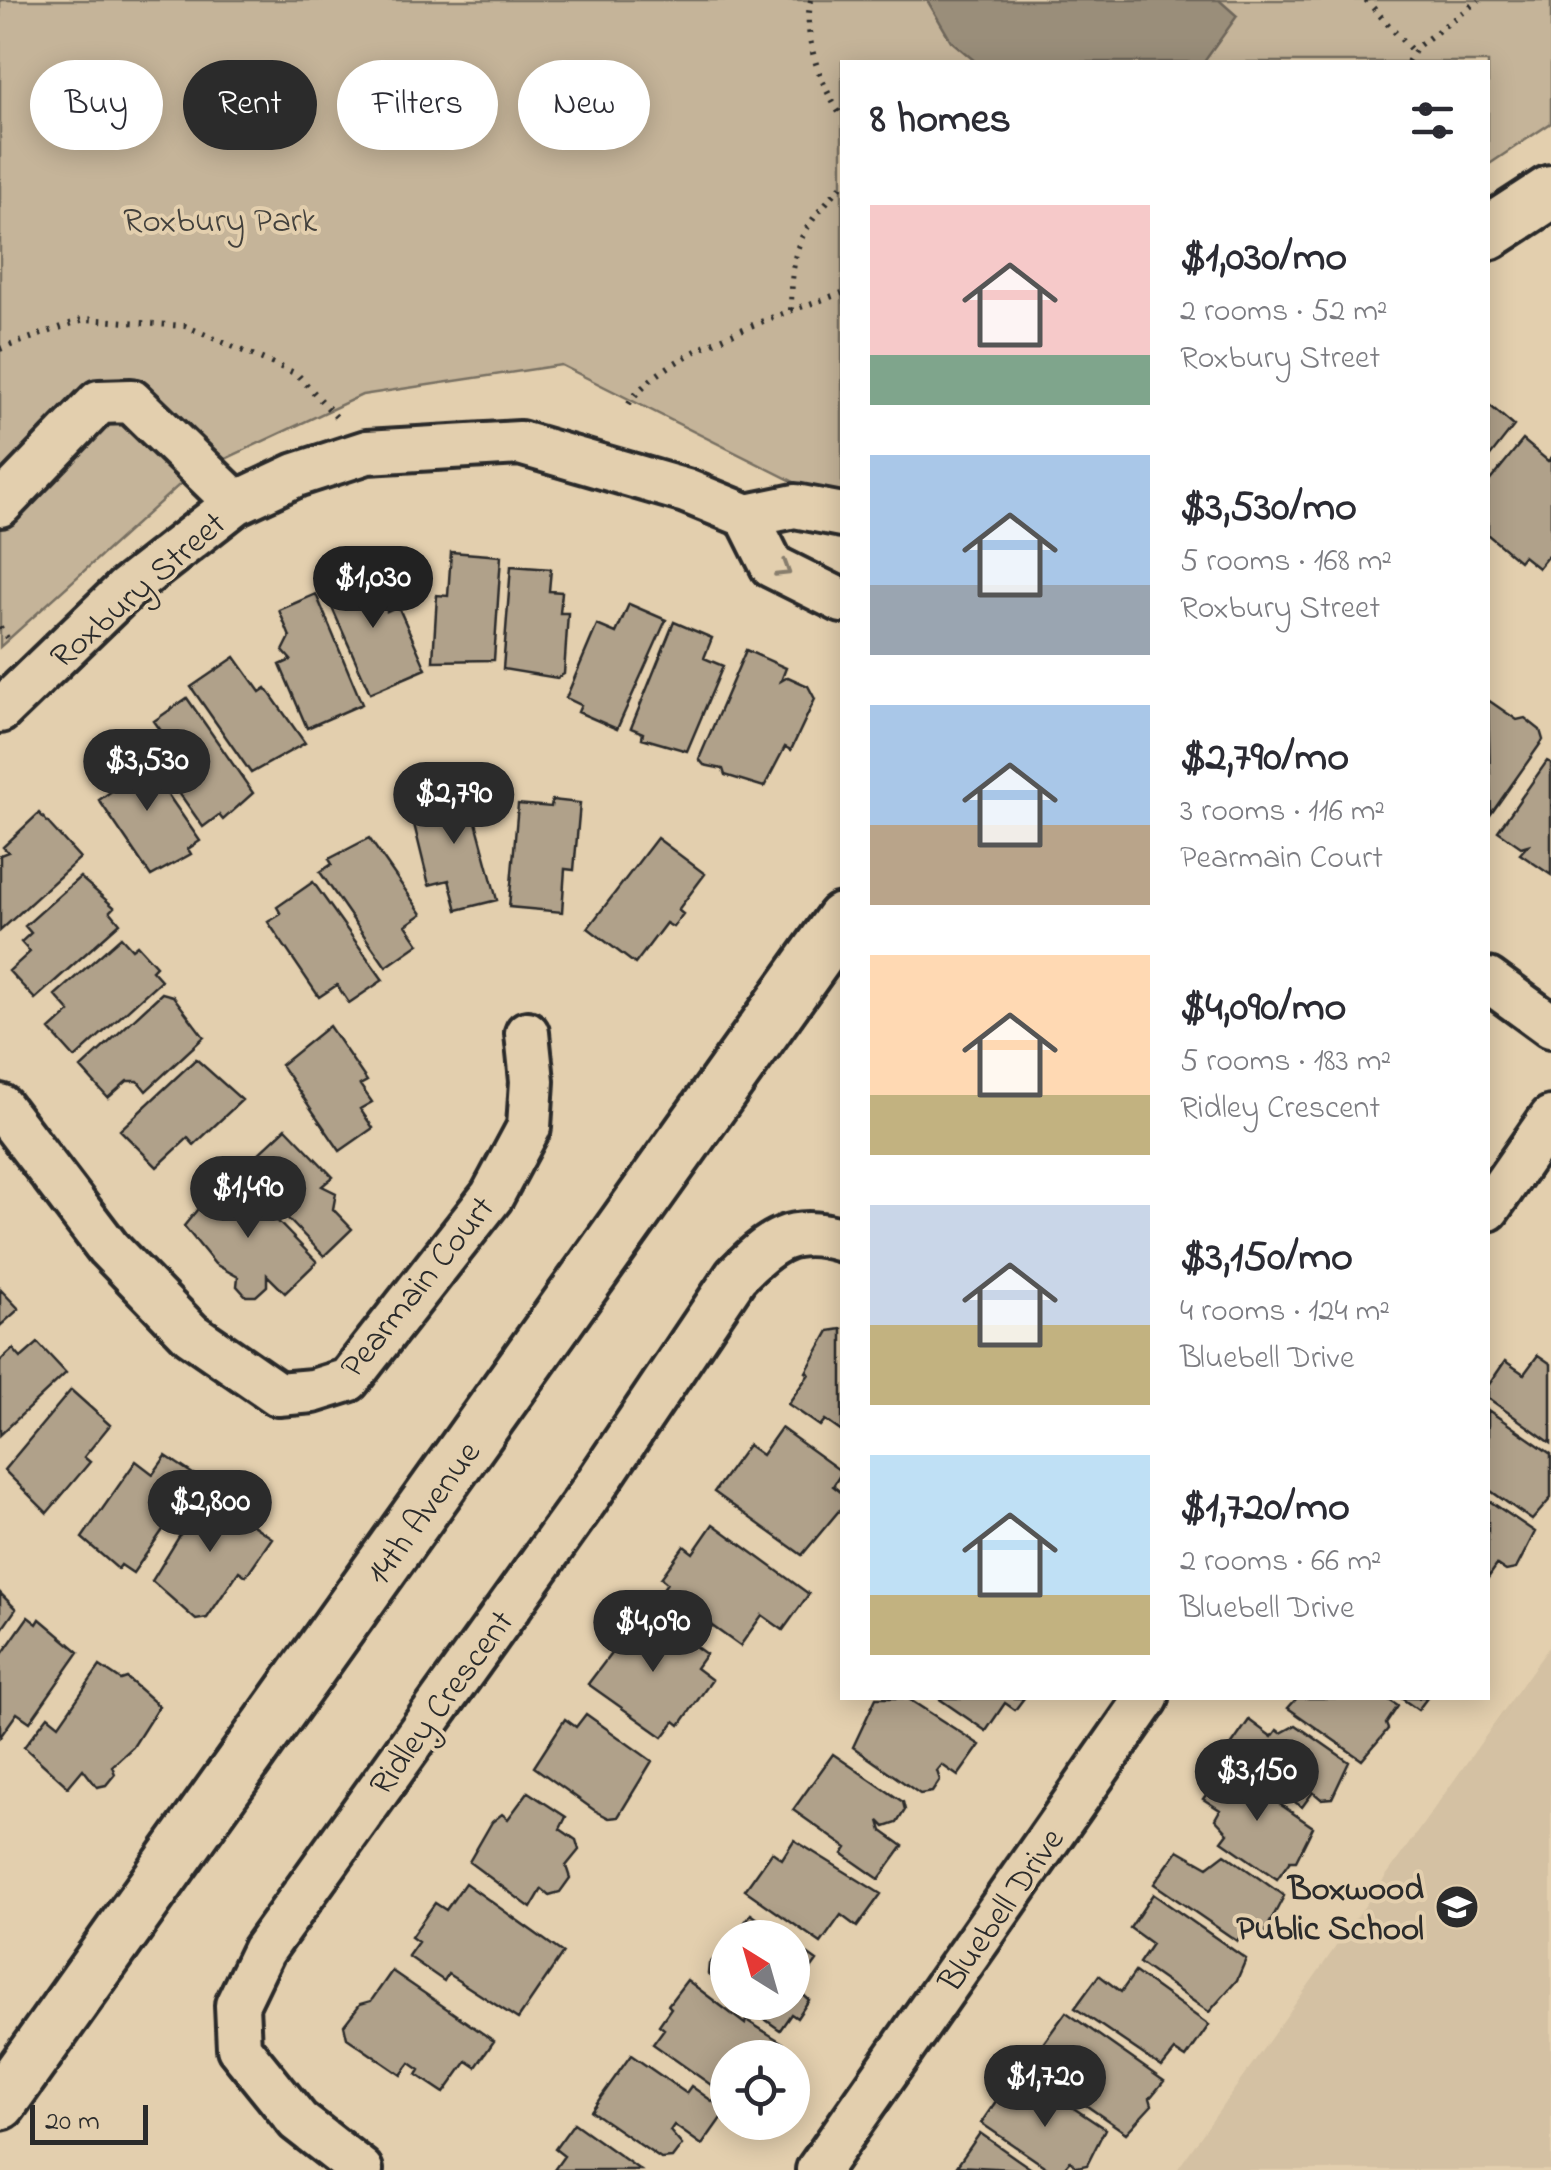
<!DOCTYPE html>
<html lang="en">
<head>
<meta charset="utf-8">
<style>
	:root { --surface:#fff; --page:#f7f7f7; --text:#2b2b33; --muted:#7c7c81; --accent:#2b2b2b }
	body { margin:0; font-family:"Indie Flower",sans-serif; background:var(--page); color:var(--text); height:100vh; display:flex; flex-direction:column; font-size:38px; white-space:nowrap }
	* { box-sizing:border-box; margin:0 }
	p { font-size:32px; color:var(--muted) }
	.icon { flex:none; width:55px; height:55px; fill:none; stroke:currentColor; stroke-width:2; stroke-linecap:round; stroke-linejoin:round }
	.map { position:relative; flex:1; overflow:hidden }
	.drawer { position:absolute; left:840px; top:60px; width:650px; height:1640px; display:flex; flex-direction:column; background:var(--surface); border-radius:0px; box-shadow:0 5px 25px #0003 }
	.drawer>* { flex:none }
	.hud { position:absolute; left:30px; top:60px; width:660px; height:90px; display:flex; gap:20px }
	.needle { width:65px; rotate:323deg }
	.fabs { position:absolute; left:710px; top:1920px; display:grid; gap:20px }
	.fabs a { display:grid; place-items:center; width:100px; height:100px; border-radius:50%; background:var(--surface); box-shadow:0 5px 25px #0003; font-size:50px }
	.scale { position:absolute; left:30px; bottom:25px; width:118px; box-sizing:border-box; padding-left:10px; border:5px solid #2b2b2b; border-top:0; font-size:28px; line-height:35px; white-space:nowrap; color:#2b2b2b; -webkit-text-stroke:8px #e3cfae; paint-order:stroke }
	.price { position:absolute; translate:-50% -85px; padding:0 22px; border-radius:35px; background:var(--accent); color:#fff; font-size:32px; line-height:65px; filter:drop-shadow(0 2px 5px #0008) }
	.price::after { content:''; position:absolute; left:50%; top:60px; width:30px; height:22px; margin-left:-15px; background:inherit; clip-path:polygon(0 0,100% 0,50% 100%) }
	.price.current { background:#222; color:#fff }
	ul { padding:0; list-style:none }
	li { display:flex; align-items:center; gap:30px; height:250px; padding:0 30px }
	li span { display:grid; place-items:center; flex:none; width:280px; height:200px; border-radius:0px; color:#555 }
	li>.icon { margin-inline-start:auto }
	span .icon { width:120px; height:120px; fill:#fffc; stroke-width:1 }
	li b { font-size:42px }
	h2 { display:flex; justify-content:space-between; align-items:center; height:120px; padding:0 30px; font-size:42px }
	.pill { padding:0 35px; border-radius:45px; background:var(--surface); box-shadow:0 5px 25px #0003; font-size:35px; line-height:90px }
	.pill.current { background:var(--accent); color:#fff }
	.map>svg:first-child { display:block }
	.built { fill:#d4c1a3 }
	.green { fill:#c5b499; stroke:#787062; stroke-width:2.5 }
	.water { fill:#9a8e7a; stroke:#6e665a; stroke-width:2.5 }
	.building { fill:#b0a18a; stroke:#2b2b2b; stroke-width:2.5 }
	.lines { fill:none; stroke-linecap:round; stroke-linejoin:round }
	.minor-casing { stroke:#2b2b2b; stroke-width:50 }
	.major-casing { stroke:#2b2b2b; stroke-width:60 }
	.path { stroke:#2b2b2b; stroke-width:6; stroke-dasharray:2.5 8; stroke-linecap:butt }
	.minor { stroke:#e3cfae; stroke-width:42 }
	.major { stroke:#e3cfae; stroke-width:52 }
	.oneway { stroke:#877d6c }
	.labels { text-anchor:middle; stroke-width:8; stroke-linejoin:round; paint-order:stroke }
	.park-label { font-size:35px; fill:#42403c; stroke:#e3cfae }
	.street-label { font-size:35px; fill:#2b2b2b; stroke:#e3cfae }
	.poi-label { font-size:35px; font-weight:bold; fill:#2b2b2b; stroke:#e3cfae; text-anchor:end }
</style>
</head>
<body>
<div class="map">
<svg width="1551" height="2170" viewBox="0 0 1551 2170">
	<rect width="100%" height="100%" fill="#e3cfae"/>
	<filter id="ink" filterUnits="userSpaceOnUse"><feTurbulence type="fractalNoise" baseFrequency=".01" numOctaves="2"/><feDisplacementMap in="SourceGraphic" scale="20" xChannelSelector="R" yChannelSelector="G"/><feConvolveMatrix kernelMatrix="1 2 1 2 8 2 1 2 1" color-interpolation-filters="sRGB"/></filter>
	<g filter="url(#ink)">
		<path class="built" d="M 1551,1644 L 1551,2170 L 1177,2170 Z"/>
		<path class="green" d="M 0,0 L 1551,0 L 1551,123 L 1488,165 L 1488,62 L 842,62 L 842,506 L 561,365 L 362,395 L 189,476 L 0,647 Z"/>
		<path class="water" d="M 927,0 L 1219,0 L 1237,16 L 1204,62 L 976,62 L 951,41 Z"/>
		<path class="building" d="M 1488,404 L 1514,426 L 1488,459 Z
			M 1523,440 L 1548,461 L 1551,458 L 1551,552 L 1538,568 L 1523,556 L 1519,561 L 1488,535 L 1488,483 Z
			M 451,552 L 501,556 L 494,660 L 433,661 L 437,595 L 448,596 Z
			M 511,566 L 551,569 L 549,591 L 562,592 L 560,613 L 568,613 L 564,674 L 557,678 L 503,669 Z
			M 360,567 L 372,593 L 387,599 L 387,611 L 398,606 L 426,669 L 370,693 L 321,583 Z
			M 316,594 L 362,704 L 307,728 L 280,665 L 291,660 L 283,651 L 290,637 L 279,610 Z
			M 629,604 L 666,620 L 617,729 L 578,712 L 581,705 L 566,698 L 597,625 L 616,633 Z
			M 674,622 L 712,638 L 704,658 L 723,666 L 687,751 L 642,738 L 643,733 L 631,728 Z
			M 746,650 L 786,668 L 781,681 L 788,677 L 808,686 L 815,699 L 791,750 L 785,747 L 764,787 L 725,775 L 723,769 L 704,765 L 699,759 Z
			M 235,657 L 260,692 L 266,688 L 305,743 L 251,773 L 191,687 Z
			M 187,698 L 253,793 L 223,820 L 219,815 L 203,827 L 161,767 L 167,763 L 161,754 L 172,746 L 154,721 Z
			M 1488,700 L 1517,720 L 1525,718 L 1540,730 L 1543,740 L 1491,814 Z
			M 135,747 L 200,841 L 188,849 L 191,854 L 151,876 L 99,800 L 116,788 L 103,768 Z
			M 1547,761 L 1551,763 L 1551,875 L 1520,854 L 1528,845 L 1521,847 L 1498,831 Z
			M 466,785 L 497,900 L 457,910 L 449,880 L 429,885 L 410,808 L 426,804 L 424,795 Z
			M 552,800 L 580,803 L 574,870 L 565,869 L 562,912 L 509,907 L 518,804 L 551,807 Z
			M 39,813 L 80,858 L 0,931 L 0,855 L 8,852 L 3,847 Z
			M 369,838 L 422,914 L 406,925 L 419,944 L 386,967 L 320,872 L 332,864 L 329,859 Z
			M 657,838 L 705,874 L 678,910 L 683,914 L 673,927 L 666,923 L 635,964 L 588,928 Z
			M 80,877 L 114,907 L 110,911 L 120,923 L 35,999 L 9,971 L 30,952 L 21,942 L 31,933 L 25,926 Z
			M 313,882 L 383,980 L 349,1003 L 337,985 L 319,997 L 268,922 L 281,914 L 277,907 Z
			M 121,937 L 132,949 L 137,945 L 156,966 L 152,970 L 161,980 L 75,1058 L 50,1030 L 70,1012 L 55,995 Z
			M 162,993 L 173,996 L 204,1037 L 146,1091 L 138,1081 L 127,1081 L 108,1098 L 81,1068 Z
			M 329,1026 L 367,1081 L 360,1085 L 372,1102 L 360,1109 L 373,1128 L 340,1151 L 281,1065 Z
			M 196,1059 L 242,1100 L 194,1145 L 188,1138 L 157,1167 L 120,1130 Z
			M 286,1128 L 333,1177 L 322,1186 L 336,1193 L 333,1209 L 352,1229 L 324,1256 L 241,1170 Z
			M 235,1177 L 317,1262 L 285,1293 L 267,1275 L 267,1286 L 256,1296 L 246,1296 L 237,1286 L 238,1277 L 215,1264 L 184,1226 L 210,1194 L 216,1195 L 216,1191 Z
			M 0,1289 L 19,1309 L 0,1326 Z
			M 842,1329 L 842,1432 L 825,1420 L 820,1426 L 788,1404 L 809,1374 L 806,1372 L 829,1331 Z
			M 38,1343 L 66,1373 L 0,1435 L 0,1361 L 13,1349 L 21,1358 Z
			M 1538,1355 L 1551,1364 L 1551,1443 L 1488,1398 L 1488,1386 L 1505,1361 L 1524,1374 Z
			M 71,1390 L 110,1425 L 84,1457 L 90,1462 L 47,1513 L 4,1470 Z
			M 1488,1410 L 1551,1454 L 1551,1498 L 1532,1520 L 1488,1489 Z
			M 781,1428 L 842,1472 L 833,1486 L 842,1493 L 842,1507 L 802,1555 L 714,1492 L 748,1445 L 762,1455 Z
			M 166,1456 L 199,1478 L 133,1573 L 121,1565 L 118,1569 L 82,1538 L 136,1461 L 153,1474 Z
			M 210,1486 L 243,1508 L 238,1515 L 272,1538 L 246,1576 L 239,1571 L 207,1618 L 196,1620 L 152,1581 Z
			M 1488,1500 L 1535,1532 L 1516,1569 L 1506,1571 L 1497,1565 L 1488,1578 Z
			M 713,1524 L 809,1594 L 783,1630 L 762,1615 L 740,1646 L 691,1611 L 686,1617 L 658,1596 L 667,1583 L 661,1578 L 684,1546 L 693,1553 Z
			M 0,1593 L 16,1609 L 0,1632 Z
			M 644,1610 L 706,1654 L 696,1668 L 712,1680 L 680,1725 L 675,1721 L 663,1737 L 588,1684 Z
			M 28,1617 L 37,1624 L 40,1619 L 79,1652 L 30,1722 L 17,1713 L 0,1737 L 0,1657 Z
			M 100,1666 L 121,1680 L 127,1678 L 159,1706 L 133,1747 L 112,1766 L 115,1774 L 106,1785 L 97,1787 L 83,1769 L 68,1787 L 24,1747 L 48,1716 L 59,1725 Z
			M 876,1698 L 907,1698 L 980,1745 L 958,1776 L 942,1765 L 937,1771 L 940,1780 L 932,1792 L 920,1794 L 853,1747 Z
			M 938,1698 L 1024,1698 L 1015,1710 L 1005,1703 L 986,1731 Z
			M 1297,1698 L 1386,1698 L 1398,1706 L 1386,1724 L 1388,1729 L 1362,1760 L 1288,1708 Z
			M 1401,1698 L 1427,1698 L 1418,1710 Z
			M 586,1714 L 652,1761 L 618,1817 L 609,1818 L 594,1810 L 534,1767 L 565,1719 L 576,1727 Z
			M 1249,1720 L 1272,1737 L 1277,1730 L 1281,1733 L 1296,1725 L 1349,1762 L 1332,1798 L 1321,1799 L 1313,1792 L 1302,1807 L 1226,1753 Z
			M 833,1754 L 903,1802 L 905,1810 L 897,1823 L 885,1827 L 879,1821 L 882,1831 L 903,1846 L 879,1879 L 843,1854 L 847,1848 L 793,1810 Z
			M 1226,1767 L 1313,1827 L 1296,1861 L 1290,1861 L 1277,1879 L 1222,1841 L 1228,1833 L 1215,1819 L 1220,1810 L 1203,1799 Z
			M 528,1792 L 566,1817 L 560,1829 L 576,1840 L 579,1850 L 566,1866 L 570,1878 L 560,1892 L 549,1895 L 542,1889 L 531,1908 L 469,1862 L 492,1822 L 502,1814 L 508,1819 Z
			M 794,1840 L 881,1894 L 857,1927 L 841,1915 L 821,1943 L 745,1890 L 772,1852 L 782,1859 Z
			M 1178,1850 L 1208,1867 L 1225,1854 L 1284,1896 L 1265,1932 L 1255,1934 L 1247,1928 L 1237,1941 L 1154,1884 Z
			M 465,1883 L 563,1953 L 518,2019 L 448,1974 L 444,1981 L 408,1956 L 418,1942 L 411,1937 L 435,1903 L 446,1910 Z
			M 1153,1894 L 1246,1959 L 1237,1980 L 1209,2012 L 1139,1963 L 1152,1944 L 1130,1928 Z
			M 751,1914 L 785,1938 L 733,1938 Z
			M 792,1943 L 817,1961 L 797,1989 L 809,2000 L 797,2018 L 791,2014 L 780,2030 L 749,2008 L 749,2002 L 792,2002 Z
			M 727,1945 L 728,1945 L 728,1988 L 708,1974 L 709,1964 Z
			M 392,1971 L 494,2041 L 476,2067 L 467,2061 L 444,2093 L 417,2075 L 420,2070 L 410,2063 L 401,2075 L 347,2038 L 344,2025 L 360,2004 L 371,2001 Z
			M 1135,1972 L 1209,2025 L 1186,2058 L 1175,2051 L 1162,2067 L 1075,2008 L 1099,1975 L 1121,1992 Z
			M 687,1980 L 745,2024 L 746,2020 L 783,2043 L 772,2058 L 728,2058 L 728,2091 L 721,2092 L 653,2044 L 664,2029 L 659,2025 L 671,2008 L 668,2005 Z
			M 1066,2012 L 1164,2081 L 1150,2098 L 1152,2105 L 1126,2133 L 1064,2090 L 1062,2079 L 1072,2066 L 1042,2045 Z
			M 631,2055 L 686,2093 L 691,2086 L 726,2111 L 702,2145 L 674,2125 L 670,2131 L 682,2145 L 672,2158 L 661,2159 L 591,2111 Z
			M 1005,2088 L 1034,2105 L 1042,2095 L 1051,2093 L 1105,2129 L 1087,2165 L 1077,2167 L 1070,2161 L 1062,2170 L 1050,2170 L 981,2123 Z
			M 574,2123 L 640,2170 L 554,2170 L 564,2156 L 555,2149 Z
			M 980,2133 L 1017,2159 L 1033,2170 L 957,2166 Z"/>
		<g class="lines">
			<defs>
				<path id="minor" d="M 0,505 L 99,402 L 131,401 L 236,503
					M 747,516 L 772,566 L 842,601
					M 0,711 L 125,590 L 236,503 L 296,475 L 367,452 L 520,443 L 686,491 L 747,516 L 795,506 L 842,515
					M 1488,980 L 1551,1026
					M 0,1106 L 108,1248 L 191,1334 L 278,1394 L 313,1391 L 348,1380 L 492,1196 L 529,1127 L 532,1081 L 527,1033
					M 1488,1209 L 1551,1118
					M 361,2170 L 298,2121 L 239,2048 L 237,2005 L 263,1951 L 585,1501 L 736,1276 C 770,1241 792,1224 842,1240
					M 818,2170 L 1147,1698"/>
				<path id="major" d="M 1488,233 L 1551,192
					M 0,2103 L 842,920"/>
			</defs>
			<use href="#minor" class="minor-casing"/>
			<use href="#major" class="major-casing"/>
			<path class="path" d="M 811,0 C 802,39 821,85 842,117
				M 1366,0 L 1413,52
				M 1408,62 L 1418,46 L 1479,0
				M 791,310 C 792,243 798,234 842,185
				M 0,349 L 84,319 L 185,326 L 297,374 L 340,421
				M 629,404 C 658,354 788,311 842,293
				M 0,627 L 11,644"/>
			<use href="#minor" class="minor"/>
			<use href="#major" class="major"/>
		</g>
		<defs><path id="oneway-chevron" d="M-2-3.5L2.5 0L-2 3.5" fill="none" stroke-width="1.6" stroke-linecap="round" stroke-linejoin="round" transform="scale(2.5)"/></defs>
		<use class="oneway" href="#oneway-chevron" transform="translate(784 570) rotate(32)"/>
	</g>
	<defs>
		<symbol id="school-disc" viewBox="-11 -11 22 22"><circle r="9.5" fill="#2b2b2b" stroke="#e3cfae"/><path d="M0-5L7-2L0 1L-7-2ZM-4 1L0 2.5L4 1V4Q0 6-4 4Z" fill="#fff"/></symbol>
	</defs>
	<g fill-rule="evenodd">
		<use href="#school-disc" x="1432" y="1882" width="50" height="50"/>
	</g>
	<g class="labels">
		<g class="park-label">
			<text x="220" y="231">Roxbury Park</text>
		</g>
		<g class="street-label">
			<text transform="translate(137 589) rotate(-41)" y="12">Roxbury Street</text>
			<text transform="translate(416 1286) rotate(-51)" y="12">Pearmain Court</text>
			<text transform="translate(422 1512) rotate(-54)" y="12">14th Avenue</text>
			<text transform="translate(440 1702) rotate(-54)" y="12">Ridley Crescent</text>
			<text transform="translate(1000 1909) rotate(-55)" y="12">Bluebell Drive</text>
		</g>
		<g class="poi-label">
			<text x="1424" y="1899">Boxwood<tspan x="1424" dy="40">Public School</tspan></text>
		</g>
	</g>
</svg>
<div class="fabs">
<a><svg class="needle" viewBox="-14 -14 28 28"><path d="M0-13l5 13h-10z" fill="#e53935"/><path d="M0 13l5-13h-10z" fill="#7c7c81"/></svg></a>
<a><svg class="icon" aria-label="locate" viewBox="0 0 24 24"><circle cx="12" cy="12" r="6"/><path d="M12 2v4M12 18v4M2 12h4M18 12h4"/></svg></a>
</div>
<div class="scale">20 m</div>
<b class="price current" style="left:373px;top:631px">$1,030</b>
<b class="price" style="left:147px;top:814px">$3,530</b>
<b class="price" style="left:454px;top:847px">$2,790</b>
<b class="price" style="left:248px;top:1241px">$1,490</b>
<b class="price" style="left:210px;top:1555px">$2,800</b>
<b class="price" style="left:653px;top:1675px">$4,090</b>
<b class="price" style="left:1257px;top:1824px">$3,150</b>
<b class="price" style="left:1045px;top:2130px">$1,720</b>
<div class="hud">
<a class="pill">Buy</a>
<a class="pill current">Rent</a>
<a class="pill">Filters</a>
<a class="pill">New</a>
</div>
<section class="drawer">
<h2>8 homes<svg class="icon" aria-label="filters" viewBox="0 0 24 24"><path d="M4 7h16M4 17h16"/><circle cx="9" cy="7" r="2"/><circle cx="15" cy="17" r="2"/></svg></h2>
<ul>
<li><span style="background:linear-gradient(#f6c9c9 75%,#7fa58c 0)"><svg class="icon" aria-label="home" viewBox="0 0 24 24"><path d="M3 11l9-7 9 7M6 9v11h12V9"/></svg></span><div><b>$1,030/mo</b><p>2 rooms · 52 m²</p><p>Roxbury Street</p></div></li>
<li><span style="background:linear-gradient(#a9c7e8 65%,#9aa5b1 0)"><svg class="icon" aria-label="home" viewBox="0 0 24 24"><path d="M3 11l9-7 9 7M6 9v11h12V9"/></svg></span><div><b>$3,530/mo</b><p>5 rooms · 168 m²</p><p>Roxbury Street</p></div></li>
<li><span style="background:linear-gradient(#a9c7e8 60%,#b9a48a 0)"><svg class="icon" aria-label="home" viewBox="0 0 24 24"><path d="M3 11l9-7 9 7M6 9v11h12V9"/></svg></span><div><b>$2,790/mo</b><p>3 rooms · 116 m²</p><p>Pearmain Court</p></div></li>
<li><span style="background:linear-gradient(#ffd9b3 70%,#c2b280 0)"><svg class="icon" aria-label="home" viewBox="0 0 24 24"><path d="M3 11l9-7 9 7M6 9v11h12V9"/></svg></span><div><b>$4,090/mo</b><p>5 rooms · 183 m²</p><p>Ridley Crescent</p></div></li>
<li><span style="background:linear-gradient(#c9d6e8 60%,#c2b280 0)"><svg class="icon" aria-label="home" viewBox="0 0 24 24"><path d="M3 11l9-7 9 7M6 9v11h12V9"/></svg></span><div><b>$3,150/mo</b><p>4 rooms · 124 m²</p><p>Bluebell Drive</p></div></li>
<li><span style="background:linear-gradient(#bfe0f5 70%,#c2b280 0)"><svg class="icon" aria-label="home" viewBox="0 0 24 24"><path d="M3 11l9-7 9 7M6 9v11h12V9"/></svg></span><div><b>$1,720/mo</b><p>2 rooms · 66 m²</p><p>Bluebell Drive</p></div></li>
</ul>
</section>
</div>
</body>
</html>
